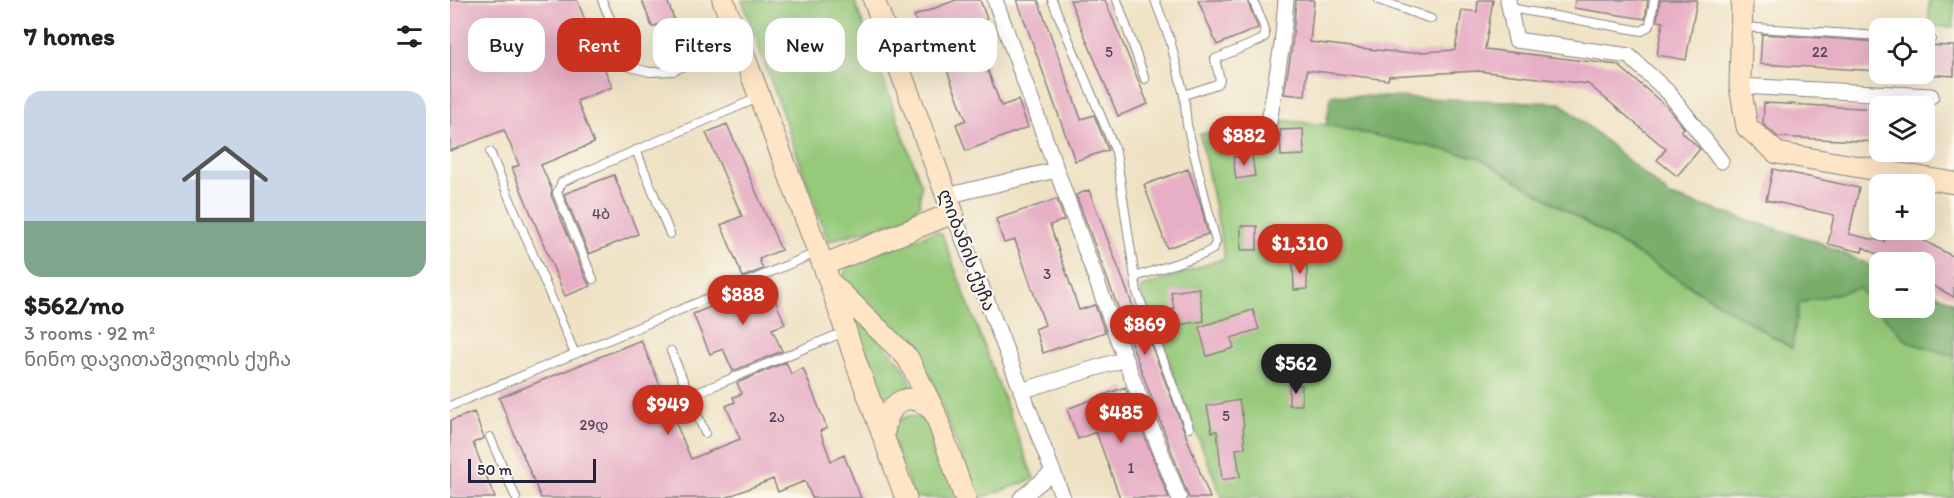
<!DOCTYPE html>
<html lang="en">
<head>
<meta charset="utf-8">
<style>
	:root { --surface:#fff; --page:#f6f6f6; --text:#222; --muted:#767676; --accent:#c8321e }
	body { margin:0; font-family:Itim,"Noto Sans Georgian",sans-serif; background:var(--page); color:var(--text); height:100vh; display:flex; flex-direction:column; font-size:22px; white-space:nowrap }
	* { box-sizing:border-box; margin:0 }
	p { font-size:20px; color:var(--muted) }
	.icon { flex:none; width:33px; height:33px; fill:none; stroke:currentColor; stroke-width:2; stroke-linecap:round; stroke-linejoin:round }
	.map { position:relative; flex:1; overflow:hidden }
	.sheet { display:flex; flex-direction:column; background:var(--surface); width:450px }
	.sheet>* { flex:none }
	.top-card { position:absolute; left:18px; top:18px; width:570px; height:54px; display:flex; gap:12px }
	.fabs { position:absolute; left:1419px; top:18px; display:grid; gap:12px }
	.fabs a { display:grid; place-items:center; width:66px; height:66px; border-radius:12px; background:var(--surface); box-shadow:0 6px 24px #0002; font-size:30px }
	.scale { position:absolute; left:18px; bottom:15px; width:128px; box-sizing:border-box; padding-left:6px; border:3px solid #22223b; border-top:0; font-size:16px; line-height:21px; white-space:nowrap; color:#22223b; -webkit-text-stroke:4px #fbf7ec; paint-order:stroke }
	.price { position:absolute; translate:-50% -51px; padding:0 14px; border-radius:21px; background:var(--accent); color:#fff; font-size:20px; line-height:39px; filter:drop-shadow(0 2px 3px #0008) }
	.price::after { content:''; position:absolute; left:50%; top:36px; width:18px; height:14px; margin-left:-9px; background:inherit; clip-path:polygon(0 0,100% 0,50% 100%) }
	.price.current { background:#222; color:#fff }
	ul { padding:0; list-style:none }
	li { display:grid; align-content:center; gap:12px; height:318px; padding:0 24px }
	li span { display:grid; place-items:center; height:186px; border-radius:18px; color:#555 }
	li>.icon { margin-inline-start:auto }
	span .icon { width:108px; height:108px; fill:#fffc; stroke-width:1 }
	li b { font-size:26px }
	h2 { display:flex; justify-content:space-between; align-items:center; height:72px; padding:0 24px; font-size:26px }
	.chip { padding:0 21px; border-radius:18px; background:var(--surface); box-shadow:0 6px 24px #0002; font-size:21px; line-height:54px }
	.chip.current { background:var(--accent); color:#fff }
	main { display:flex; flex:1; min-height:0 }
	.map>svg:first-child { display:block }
	.green { fill:#96c97a; stroke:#5c765a; stroke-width:1.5 }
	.forest { fill:#78ad6a; stroke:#4d6852; stroke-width:1.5 }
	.building { fill:#e7afc5 }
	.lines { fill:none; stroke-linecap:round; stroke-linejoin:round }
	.lane-casing { stroke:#888280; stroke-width:10 }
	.street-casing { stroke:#888280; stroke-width:17 }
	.secondary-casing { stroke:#888280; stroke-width:23 }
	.lane { stroke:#fff; stroke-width:8 }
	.street { stroke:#fff; stroke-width:15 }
	.secondary { stroke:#fde5c5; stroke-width:21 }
	.labels { text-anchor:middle; stroke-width:4.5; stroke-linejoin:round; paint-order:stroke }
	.number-label { font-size:15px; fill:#53455e }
	.street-label { font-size:18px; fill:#22223b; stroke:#fbf7ec }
</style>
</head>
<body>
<main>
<section class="sheet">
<h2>7 homes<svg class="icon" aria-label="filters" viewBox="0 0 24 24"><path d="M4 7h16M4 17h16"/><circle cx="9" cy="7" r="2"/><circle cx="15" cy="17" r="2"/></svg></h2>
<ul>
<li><span style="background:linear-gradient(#c9d6e8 70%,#7fa58c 0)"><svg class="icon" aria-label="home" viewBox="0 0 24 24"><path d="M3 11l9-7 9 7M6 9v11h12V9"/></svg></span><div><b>$562/mo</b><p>3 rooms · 92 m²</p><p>ნინო დავითაშვილის ქუჩა</p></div></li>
</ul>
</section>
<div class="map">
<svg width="1504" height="498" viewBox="0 0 1504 498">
	<rect width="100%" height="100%" fill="#fbf7ec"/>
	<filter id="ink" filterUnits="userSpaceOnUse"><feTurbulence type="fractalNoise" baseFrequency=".0167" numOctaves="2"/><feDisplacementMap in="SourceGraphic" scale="12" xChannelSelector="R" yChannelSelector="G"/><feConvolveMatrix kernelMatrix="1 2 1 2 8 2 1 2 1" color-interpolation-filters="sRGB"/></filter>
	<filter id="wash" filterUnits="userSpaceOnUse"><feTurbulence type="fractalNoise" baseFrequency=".008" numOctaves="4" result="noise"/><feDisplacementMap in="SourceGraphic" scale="24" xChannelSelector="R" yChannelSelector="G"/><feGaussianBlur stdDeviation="1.35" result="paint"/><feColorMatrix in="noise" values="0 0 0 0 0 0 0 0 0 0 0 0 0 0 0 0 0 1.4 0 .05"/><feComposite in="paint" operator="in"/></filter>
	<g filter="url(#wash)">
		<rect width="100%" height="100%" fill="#efe2c4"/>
		<path class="green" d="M 292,0 L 404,0 L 471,184 L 470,204 L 456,219 L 378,241 Z
			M 1479,0 L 1504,0 L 1504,27 L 1479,26 Z
			M 829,120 L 876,125 L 1028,157 L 1341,348 L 1349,303 L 1408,288 L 1458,342 L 1504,356 L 1504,498 L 772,498 L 690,288 L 775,258 L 750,134 Z
			M 486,231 L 492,234 L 584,479 L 531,498 L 527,498 L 479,373 L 401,294 L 393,277 L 397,267 L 411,259 Z
			M 388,298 L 451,363 L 468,396 L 431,408 Z
			M 458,416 L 469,417 L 479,423 L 508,498 L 464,498 L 441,436 L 448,421 Z"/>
		<path class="forest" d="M 881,95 L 1111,103 L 1220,196 L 1366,241 L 1429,269 L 1430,308 L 1474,308 L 1475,289 L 1504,302 L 1504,356 L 1458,342 L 1408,288 L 1349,303 L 1342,348 L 1028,157 L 876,125 Z"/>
		<g id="blocks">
			<path class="building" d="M 0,0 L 127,0 L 162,87 L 127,101 L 144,143 L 91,165 L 102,190 L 101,195 L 137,281 L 141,286 L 115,296 L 62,168 L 69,165 L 54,130 L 0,151 Z
				M 192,0 L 217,0 L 224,19 L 202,27 Z
				M 506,0 L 530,0 L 537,19 L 521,25 L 551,106 L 568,100 L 578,127 L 516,151 L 506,124 L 516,120 L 485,39 L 474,44 L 464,16 Z
				M 567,0 L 588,0 L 631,119 L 644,115 L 658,150 L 625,161 Z
				M 620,0 L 655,0 L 698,104 L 668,116 Z
				M 748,0 L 797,0 L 808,28 L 767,45 Z
				M 846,0 L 864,0 L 860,42 L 952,53 L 1005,50 L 1012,10 L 1027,12 L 1028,0 L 1043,0 L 1035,49 L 1168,65 L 1217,107 L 1234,128 L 1231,131 L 1250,149 L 1227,176 L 1207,160 L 1216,149 L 1138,84 L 1028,71 L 939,76 L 938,80 L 857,70 L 855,96 L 834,94 L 842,47 Z
				M 1125,0 L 1198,0 L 1195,19 L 1124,8 Z
				M 1210,0 L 1247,0 L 1236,60 L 1207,55 L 1213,22 L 1207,21 Z
				M 1312,34 L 1430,42 L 1430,71 L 1310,64 Z
				M 1474,45 L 1504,46 L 1504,76 L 1474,74 Z
				M 1314,103 L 1430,109 L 1430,142 L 1328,137 L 1313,124 Z
				M 277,124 L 331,250 L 309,259 L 313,269 L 293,277 L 271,225 L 292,216 L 256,133 Z
				M 853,129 L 854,155 L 831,156 L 830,130 Z
				M 802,155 L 805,176 L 786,179 L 783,157 Z
				M 738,169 L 750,202 L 758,234 L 717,248 L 694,185 Z
				M 1323,169 L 1409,188 L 1399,234 L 1434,242 L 1441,230 L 1455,230 L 1504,257 L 1504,297 L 1474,281 L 1474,262 L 1442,262 L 1413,247 L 1412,252 L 1378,244 L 1384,215 L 1316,200 Z
				M 164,175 L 188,234 L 139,254 L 114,194 Z
				M 639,190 L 687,317 L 690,316 L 760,498 L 739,498 L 626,195 Z
				M 607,199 L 614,220 L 600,225 L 629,310 L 645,305 L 655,332 L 593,353 L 585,329 L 595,325 L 565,240 L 554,243 L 546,219 Z
				M 791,226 L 807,226 L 807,250 L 791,250 Z
				M 857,261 L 857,289 L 844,290 L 843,262 Z
				M 317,280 L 335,324 L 322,329 L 332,351 L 283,371 L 273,349 L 260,354 L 243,314 L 299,291 L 298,288 Z
				M 749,288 L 754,321 L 720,326 L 721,329 L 708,331 L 702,314 L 724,309 L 721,292 Z
				M 803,310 L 809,329 L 781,338 L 784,348 L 757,356 L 749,327 Z
				M 191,340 L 241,459 L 290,439 L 276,406 L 285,402 L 283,397 L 292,394 L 287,383 L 336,362 L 341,374 L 353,368 L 377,428 L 370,431 L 381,461 L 394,455 L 411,498 L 362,498 L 355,481 L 328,492 L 323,479 L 275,498 L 91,498 L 49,398 Z
				M 839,385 L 852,385 L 852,405 L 839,405 Z
				M 675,387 L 719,498 L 670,498 L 646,432 L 628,439 L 617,409 Z
				M 789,400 L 794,425 L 793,426 L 795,448 L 786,449 L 790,477 L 772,480 L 767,431 L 762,432 L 757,406 Z
				M 24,412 L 34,438 L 23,443 L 45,498 L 0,498 L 0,421 Z"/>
		</g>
	</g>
	<g filter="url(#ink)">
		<use href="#blocks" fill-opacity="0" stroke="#888280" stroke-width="1.5"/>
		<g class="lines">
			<defs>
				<path id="lane" d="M 152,0 L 180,67 L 200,72 L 223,71 L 287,42
					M 602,0 L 666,152 L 687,292 L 739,428
					M 667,0 L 695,79
					M 929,0 L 981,19
					M 1060,8 L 1192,31 L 1200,25 L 1204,0
					M 1293,27 L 1430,36
					M 1474,39 L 1481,39
					M 734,95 L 767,84 L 770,80 L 765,59 L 811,40 L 815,36 L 814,26 L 803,0
					M 186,150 L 220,234
					M 40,152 L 125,354
					M 1471,230 L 1472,230
					M 685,277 L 754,254 L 763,249 L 766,242 L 737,125 L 734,95 L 720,40 L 705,0
					M 143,279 L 107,193 L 112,182 L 308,98
					M 221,351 L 255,433
					M 239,396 L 394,332
					M 0,406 L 366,253
					M 40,437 L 66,498"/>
				<path id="street" d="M 545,0 L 675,359 L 729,498
					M 1058,0 L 1066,40 L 1179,56 L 1219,93 L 1271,161
					M 1290,86 L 1481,96
					M 818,128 L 832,45 L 836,0
					M 496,196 L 606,170
					M 503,213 L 613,498
					M 571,391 L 675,359
					M 571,498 L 603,472"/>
				<path id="secondary" d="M 273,0 L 380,283 L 407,365 L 456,498
					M 1292,0 L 1290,86 L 1297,127 L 1327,153 L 1504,183
					M 373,265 L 503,213 L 424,0
					M 383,285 L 458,358 L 485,413 L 515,498
					M 434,433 C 437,401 461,386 485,413"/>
			</defs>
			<use href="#lane" class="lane-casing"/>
			<use href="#street" class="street-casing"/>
			<use href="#secondary" class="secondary-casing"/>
			<use href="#lane" class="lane"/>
			<use href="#street" class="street"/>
			<use href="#secondary" class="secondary"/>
		</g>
	</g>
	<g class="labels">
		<g class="number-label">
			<text x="659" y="57">5</text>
			<text x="1370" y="57">22</text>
			<text x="151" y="219">4ბ</text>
			<text x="597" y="279">3</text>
			<text x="776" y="421">5</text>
			<text x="327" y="422">2ა</text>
			<text x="144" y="430">29დ</text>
			<text x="681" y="473">1</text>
		</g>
		<g class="street-label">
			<text transform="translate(517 250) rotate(69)" y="6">ლიბანის ქუჩა</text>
		</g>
	</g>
</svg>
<div class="fabs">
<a><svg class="icon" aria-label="locate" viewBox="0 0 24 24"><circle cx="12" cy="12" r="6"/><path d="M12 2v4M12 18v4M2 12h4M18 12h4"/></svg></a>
<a><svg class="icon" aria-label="layers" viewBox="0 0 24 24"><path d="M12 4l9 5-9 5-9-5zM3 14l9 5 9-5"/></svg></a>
<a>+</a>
<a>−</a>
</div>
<div class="scale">50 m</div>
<b class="price" style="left:794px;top:167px">$882</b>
<b class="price" style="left:850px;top:275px">$1,310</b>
<b class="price" style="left:293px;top:326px">$888</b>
<b class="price" style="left:695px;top:356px">$869</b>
<b class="price current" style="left:846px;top:395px">$562</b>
<b class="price" style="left:218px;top:436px">$949</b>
<b class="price" style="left:671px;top:444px">$485</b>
<div class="top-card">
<a class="chip">Buy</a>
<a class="chip current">Rent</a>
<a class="chip">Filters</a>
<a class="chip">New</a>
<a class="chip">Apartment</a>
</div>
</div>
</main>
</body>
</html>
